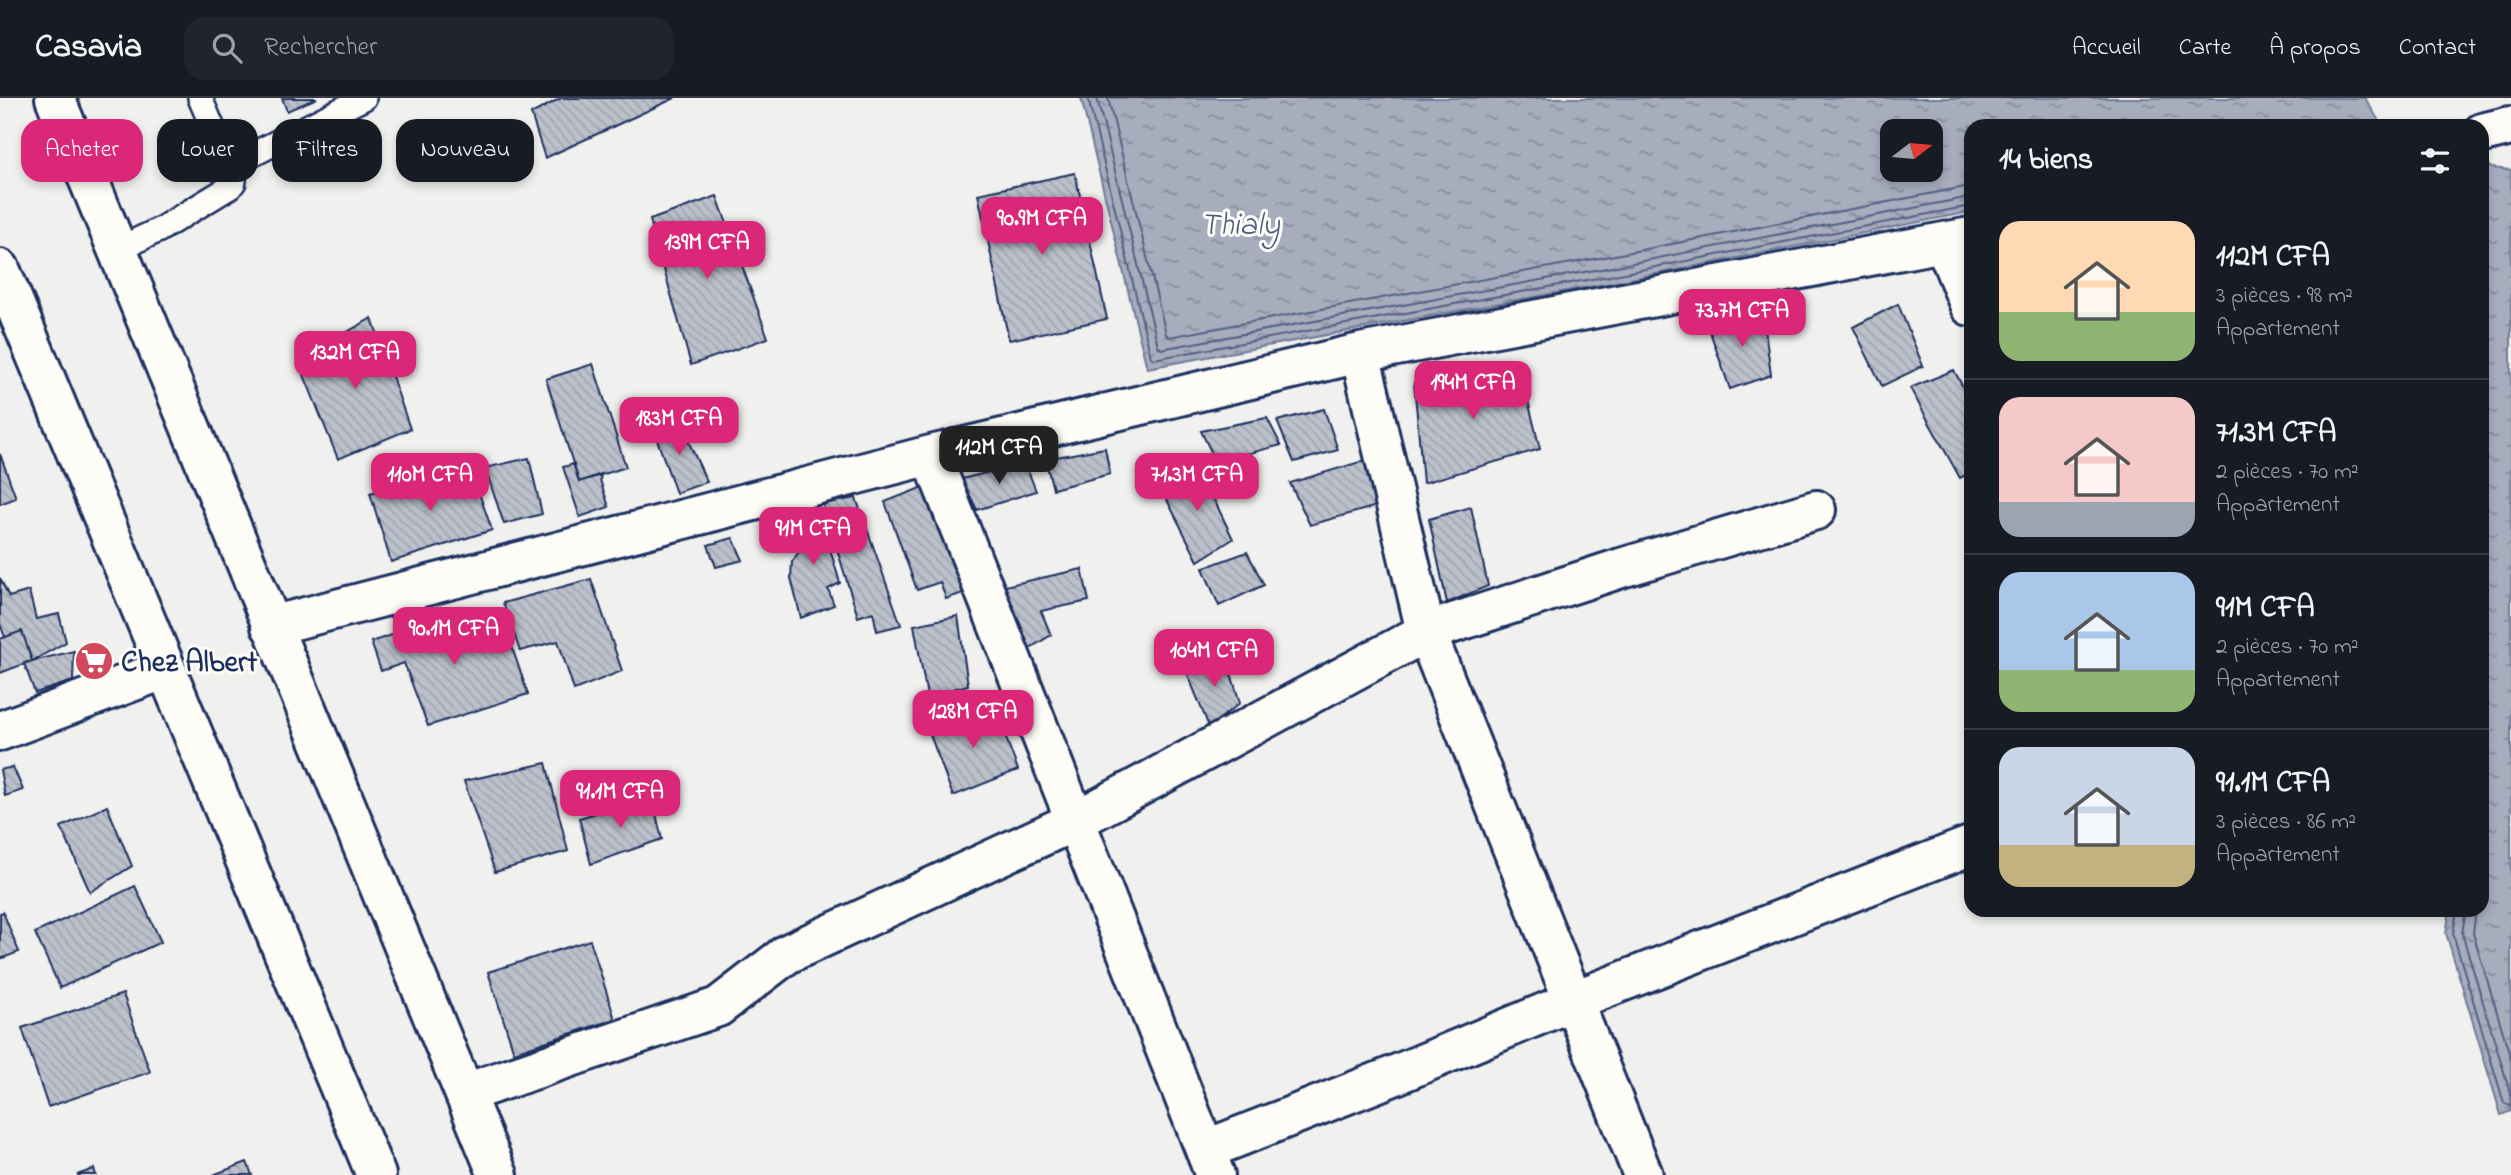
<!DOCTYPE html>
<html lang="fr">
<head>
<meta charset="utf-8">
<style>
	:root { --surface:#171b24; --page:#20242c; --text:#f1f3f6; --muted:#9ea1a6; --line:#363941; --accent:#db2777 }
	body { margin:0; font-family:"Indie Flower",sans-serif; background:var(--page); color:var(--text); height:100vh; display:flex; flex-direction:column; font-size:26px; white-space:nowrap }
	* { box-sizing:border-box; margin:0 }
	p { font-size:23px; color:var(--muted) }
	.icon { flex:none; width:38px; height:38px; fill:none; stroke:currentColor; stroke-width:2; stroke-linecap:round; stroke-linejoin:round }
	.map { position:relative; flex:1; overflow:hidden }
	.sheet { position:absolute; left:1964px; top:21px; width:525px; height:798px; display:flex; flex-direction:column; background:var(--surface); border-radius:21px; box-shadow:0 4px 10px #0003 }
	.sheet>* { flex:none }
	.hud { position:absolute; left:21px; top:21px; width:665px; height:63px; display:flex; gap:14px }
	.needle { width:46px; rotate:74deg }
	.tools { position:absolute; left:1880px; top:21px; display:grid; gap:14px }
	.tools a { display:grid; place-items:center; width:63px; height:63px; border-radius:14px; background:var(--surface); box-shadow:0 4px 10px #0003; font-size:35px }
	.price { position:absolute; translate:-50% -60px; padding:0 16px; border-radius:14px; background:var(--accent); color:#fff; font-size:23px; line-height:46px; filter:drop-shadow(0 2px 4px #0008) }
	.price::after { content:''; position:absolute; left:50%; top:42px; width:21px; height:16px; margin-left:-10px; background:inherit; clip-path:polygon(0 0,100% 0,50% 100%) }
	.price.current { background:#222; color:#fff }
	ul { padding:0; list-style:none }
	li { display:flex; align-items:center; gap:21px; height:175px; padding:0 35px }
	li+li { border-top:2px solid var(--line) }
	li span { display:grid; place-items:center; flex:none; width:196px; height:140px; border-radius:21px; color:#555 }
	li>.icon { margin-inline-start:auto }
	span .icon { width:84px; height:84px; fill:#fffc; stroke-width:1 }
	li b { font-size:30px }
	h2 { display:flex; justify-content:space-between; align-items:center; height:84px; padding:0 35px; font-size:30px }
	.pill { padding:0 24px; border-radius:21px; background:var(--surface); box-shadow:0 4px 10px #0003; font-size:24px; line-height:63px }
	.pill.current { background:var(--accent); color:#fff }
	header { display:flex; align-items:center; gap:42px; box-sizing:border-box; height:98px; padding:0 35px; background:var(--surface); border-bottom:2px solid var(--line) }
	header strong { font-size:33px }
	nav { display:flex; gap:38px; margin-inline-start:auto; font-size:24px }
	.search { width:490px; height:63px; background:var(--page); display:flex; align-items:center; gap:18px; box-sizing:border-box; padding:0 24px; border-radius:21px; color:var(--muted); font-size:26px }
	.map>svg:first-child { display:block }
	.water { fill:url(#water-ripples); stroke:#6f7b97; stroke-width:2; fill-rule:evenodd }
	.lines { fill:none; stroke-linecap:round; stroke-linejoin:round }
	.shore { stroke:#536184; stroke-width:2 }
	.building { fill:url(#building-back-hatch); stroke:#1b2f5e; stroke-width:2 }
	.lane-casing { stroke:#1b2f5e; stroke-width:28 }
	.street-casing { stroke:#1b2f5e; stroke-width:44 }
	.secondary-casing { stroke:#1b2f5e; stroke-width:44 }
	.lane { stroke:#fdfcf7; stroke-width:23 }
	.street { stroke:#fdfcf7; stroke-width:38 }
	.secondary { stroke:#fdfcf7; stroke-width:38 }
	.labels { text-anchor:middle; stroke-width:6; stroke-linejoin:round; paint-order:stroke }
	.poi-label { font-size:30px; font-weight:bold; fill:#1b2f5e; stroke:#fdfcf7; text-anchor:start }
	.water-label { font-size:32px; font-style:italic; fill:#4c5b7f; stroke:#fdfcf7 }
</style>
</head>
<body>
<header>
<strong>Casavia</strong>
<div class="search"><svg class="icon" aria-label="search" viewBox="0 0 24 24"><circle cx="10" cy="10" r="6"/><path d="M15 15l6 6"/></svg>Rechercher</div>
<nav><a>Accueil</a><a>Carte</a><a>À propos</a><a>Contact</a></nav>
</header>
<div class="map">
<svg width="2511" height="1077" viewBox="0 0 2511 1077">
	<defs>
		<pattern id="water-ripples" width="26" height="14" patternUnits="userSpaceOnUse" patternTransform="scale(1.75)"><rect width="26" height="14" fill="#a7adbd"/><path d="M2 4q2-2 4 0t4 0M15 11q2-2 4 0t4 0" fill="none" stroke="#878d9d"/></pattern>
		<pattern id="building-back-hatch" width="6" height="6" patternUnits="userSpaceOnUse" patternTransform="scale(1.75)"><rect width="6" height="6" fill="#bbc0ca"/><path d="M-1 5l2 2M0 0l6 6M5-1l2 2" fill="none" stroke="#a0a5b0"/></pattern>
	</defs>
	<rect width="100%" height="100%" fill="#f0f0ee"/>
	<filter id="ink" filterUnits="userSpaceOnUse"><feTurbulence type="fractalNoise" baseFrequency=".0143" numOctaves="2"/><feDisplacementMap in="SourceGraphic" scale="14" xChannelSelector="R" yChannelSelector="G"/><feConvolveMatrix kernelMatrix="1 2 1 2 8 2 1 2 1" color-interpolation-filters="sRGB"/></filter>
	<g filter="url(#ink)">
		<path class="water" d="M 1081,0 L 2365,0 L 2382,28 L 1970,28 L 1970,114 L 1615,184 L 1147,270 ZM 1892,33 L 1930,33 L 1930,72 L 1892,72 Z
			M 2482,58 L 2491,70 L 2511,72 L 2511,1013 L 2501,1017 L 2446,835 L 2450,812 L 2482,812 Z"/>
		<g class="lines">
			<path class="shore" d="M 1088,0 L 1151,259 L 1154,261 L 1614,177 L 1970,108
				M 1097,0 L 1158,248 L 1161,251 L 1612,169 L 1970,99
				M 1108,0 L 1166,236 L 1169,239 L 1610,158 L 1970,88
				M 2457,812 L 2453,836 L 2504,1005 L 2511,1007
				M 2466,812 L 2462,835 L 2511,997
				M 2476,812 L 2473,835 L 2511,961"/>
		</g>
		<path class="building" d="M 282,0 L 317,0 L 287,13 Z
			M 561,0 L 675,0 L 545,60 L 531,16 Z
			M 1075,75 L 1107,221 L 1009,242 L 978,96 Z
			M 717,98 L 768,240 L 691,267 L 650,122 Z
			M 1898,206 L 1923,268 L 1882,288 L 1853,229 Z
			M 1763,216 L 1771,277 L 1730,291 L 1707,225 Z
			M 372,220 L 410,331 L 338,361 L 298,262 Z
			M 593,266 L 626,369 L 579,384 L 546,281 Z
			M 1519,266 L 1540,351 L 1423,385 L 1414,284 Z
			M 1954,272 L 1970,303 L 1970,375 L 1960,380 L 1910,290 Z
			M 1324,311 L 1338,352 L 1294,364 L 1277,323 Z
			M 1267,320 L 1281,347 L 1216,364 L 1201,333 Z
			M 678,321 L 707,384 L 676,395 L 653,330 Z
			M 1105,350 L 1110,376 L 1053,391 L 1045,361 Z
			M 0,356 L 16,400 L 0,406 Z
			M 1383,357 L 1391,404 L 1310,427 L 1290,385 Z
			M 529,360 L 542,416 L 504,426 L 485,370 Z
			M 1025,365 L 1036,393 L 977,412 L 962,381 Z
			M 574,366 L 579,384 L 601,376 L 600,382 L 609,409 L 580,419 L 563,369 Z
			M 1197,366 L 1233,441 L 1198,463 L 1161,390 Z
			M 469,367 L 492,432 L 391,464 L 370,395 Z
			M 923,389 L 963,495 L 946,501 L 940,484 L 917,492 L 885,404 Z
			M 856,400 L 901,527 L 877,533 L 873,514 L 858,519 L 823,406 Z
			M 1471,409 L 1488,488 L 1447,505 L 1429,421 Z
			M 819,413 L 840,485 L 828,491 L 834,507 L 801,520 L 791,480 L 792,464 L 804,446 L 794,420 Z
			M 733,440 L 743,462 L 716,469 L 708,447 Z
			M 1247,454 L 1264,487 L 1219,508 L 1203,470 Z
			M 1082,471 L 1089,503 L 1041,513 L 1051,537 L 1027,552 L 1005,488 Z
			M 0,480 L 9,499 L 29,493 L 36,521 L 59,516 L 66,544 L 32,563 L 22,533 L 5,539 L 0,526 Z
			M 591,481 L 622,573 L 574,592 L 558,543 L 520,553 L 503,505 Z
			M 455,516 L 464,540 L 504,526 L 528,596 L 428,628 L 404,565 L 381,573 L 371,544 Z
			M 958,518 L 968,587 L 927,598 L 914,527 Z
			M 22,533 L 32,563 L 0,575 L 0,541 Z
			M 74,553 L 73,583 L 35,595 L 24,565 Z
			M 1226,559 L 1240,605 L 1209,629 L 1186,572 Z
			M 994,608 L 1018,672 L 953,698 L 928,631 Z
			M 546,665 L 568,753 L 495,774 L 464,683 Z
			M 13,669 L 23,692 L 5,698 L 0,672 Z
			M 652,699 L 662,741 L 591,766 L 579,720 Z
			M 107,708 L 132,768 L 90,794 L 61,729 Z
			M 135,788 L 161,844 L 60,890 L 35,835 Z
			M 3,814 L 19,854 L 0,861 L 0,815 Z
			M 590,842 L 615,921 L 514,954 L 488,874 Z
			M 123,896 L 150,974 L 48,1009 L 22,930 Z
			M 247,1064 L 252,1077 L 213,1077 Z
			M 94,1071 L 96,1077 L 77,1077 Z"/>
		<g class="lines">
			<defs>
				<path id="lane" d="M 230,68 L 364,0
					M 116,152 L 159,132 L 230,89 L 234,84 L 234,79 L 200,0"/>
				<path id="street" d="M 2482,35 L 2511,28
					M 1944,144 L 1970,208
					M 1360,255 L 1426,534 L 1643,1077
					M 931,357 L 1215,1077
					M 271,528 L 931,357 L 1360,255 L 1970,139
					M 0,633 L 166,571
					M 465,995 L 718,909 L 787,856 L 1075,723 L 1426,534 L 1621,470 L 1816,412
					M 1205,1052 L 1388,980 L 1575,902 L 1970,748"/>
				<path id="secondary" d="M 55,0 L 498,1077
					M 0,171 L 376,1077"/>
			</defs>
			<use href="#lane" class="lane-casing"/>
			<use href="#street" class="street-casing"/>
			<use href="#secondary" class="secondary-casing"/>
			<use href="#lane" class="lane"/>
			<use href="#street" class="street"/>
			<use href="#secondary" class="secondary"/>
		</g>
	</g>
	<defs>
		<symbol id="supermarket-disc" viewBox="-11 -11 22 22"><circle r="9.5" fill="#d1495b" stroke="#fdfcf7"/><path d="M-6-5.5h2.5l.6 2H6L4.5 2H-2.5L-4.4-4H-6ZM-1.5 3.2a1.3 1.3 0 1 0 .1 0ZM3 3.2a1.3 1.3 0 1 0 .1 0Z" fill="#fff"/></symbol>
	</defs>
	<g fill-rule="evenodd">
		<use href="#supermarket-disc" x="72" y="541" width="44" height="44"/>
	</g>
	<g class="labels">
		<g class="poi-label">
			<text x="121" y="573">Chez Albert</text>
		</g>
		<g class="water-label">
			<text x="1240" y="136">Thialy</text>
		</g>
	</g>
</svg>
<div class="tools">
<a><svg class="needle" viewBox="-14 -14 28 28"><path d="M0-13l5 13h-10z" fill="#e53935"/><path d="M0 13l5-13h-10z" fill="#9ea1a6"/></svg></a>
</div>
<b class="price" style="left:1042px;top:159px">90.9M CFA</b>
<b class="price" style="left:707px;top:183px">139M CFA</b>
<b class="price" style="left:1742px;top:251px">73.7M CFA</b>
<b class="price" style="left:355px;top:293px">132M CFA</b>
<b class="price" style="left:1473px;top:323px">194M CFA</b>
<b class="price" style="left:679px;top:359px">183M CFA</b>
<b class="price current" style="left:999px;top:388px">112M CFA</b>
<b class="price" style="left:430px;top:415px">110M CFA</b>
<b class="price" style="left:1197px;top:415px">71.3M CFA</b>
<b class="price" style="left:813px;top:469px">91M CFA</b>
<b class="price" style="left:454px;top:569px">90.1M CFA</b>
<b class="price" style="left:1214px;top:591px">104M CFA</b>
<b class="price" style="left:973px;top:652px">128M CFA</b>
<b class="price" style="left:620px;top:732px">91.1M CFA</b>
<div class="hud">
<a class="pill current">Acheter</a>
<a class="pill">Louer</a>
<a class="pill">Filtres</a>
<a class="pill">Nouveau</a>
</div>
<section class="sheet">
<h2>14 biens<svg class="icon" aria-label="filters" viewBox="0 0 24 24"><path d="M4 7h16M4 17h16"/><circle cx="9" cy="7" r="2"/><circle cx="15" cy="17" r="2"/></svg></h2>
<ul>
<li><span style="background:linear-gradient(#ffd9b3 65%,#8fb573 0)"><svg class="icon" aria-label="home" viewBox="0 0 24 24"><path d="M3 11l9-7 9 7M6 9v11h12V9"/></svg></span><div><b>112M CFA</b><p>3 pièces · 98 m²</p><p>Appartement</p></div></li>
<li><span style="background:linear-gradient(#f6c9c9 75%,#9aa5b1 0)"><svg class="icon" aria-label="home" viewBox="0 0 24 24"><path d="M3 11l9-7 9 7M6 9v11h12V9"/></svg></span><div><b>71.3M CFA</b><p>2 pièces · 70 m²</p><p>Appartement</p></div></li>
<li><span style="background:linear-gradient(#a9c7e8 70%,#8fb573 0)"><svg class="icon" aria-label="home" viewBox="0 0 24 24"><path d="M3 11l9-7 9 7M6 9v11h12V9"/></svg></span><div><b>91M CFA</b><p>2 pièces · 70 m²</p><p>Appartement</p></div></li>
<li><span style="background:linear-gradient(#c9d6e8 70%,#c2b280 0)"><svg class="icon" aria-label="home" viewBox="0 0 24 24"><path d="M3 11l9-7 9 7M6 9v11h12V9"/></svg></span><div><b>91.1M CFA</b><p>3 pièces · 86 m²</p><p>Appartement</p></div></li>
</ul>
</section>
</div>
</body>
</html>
